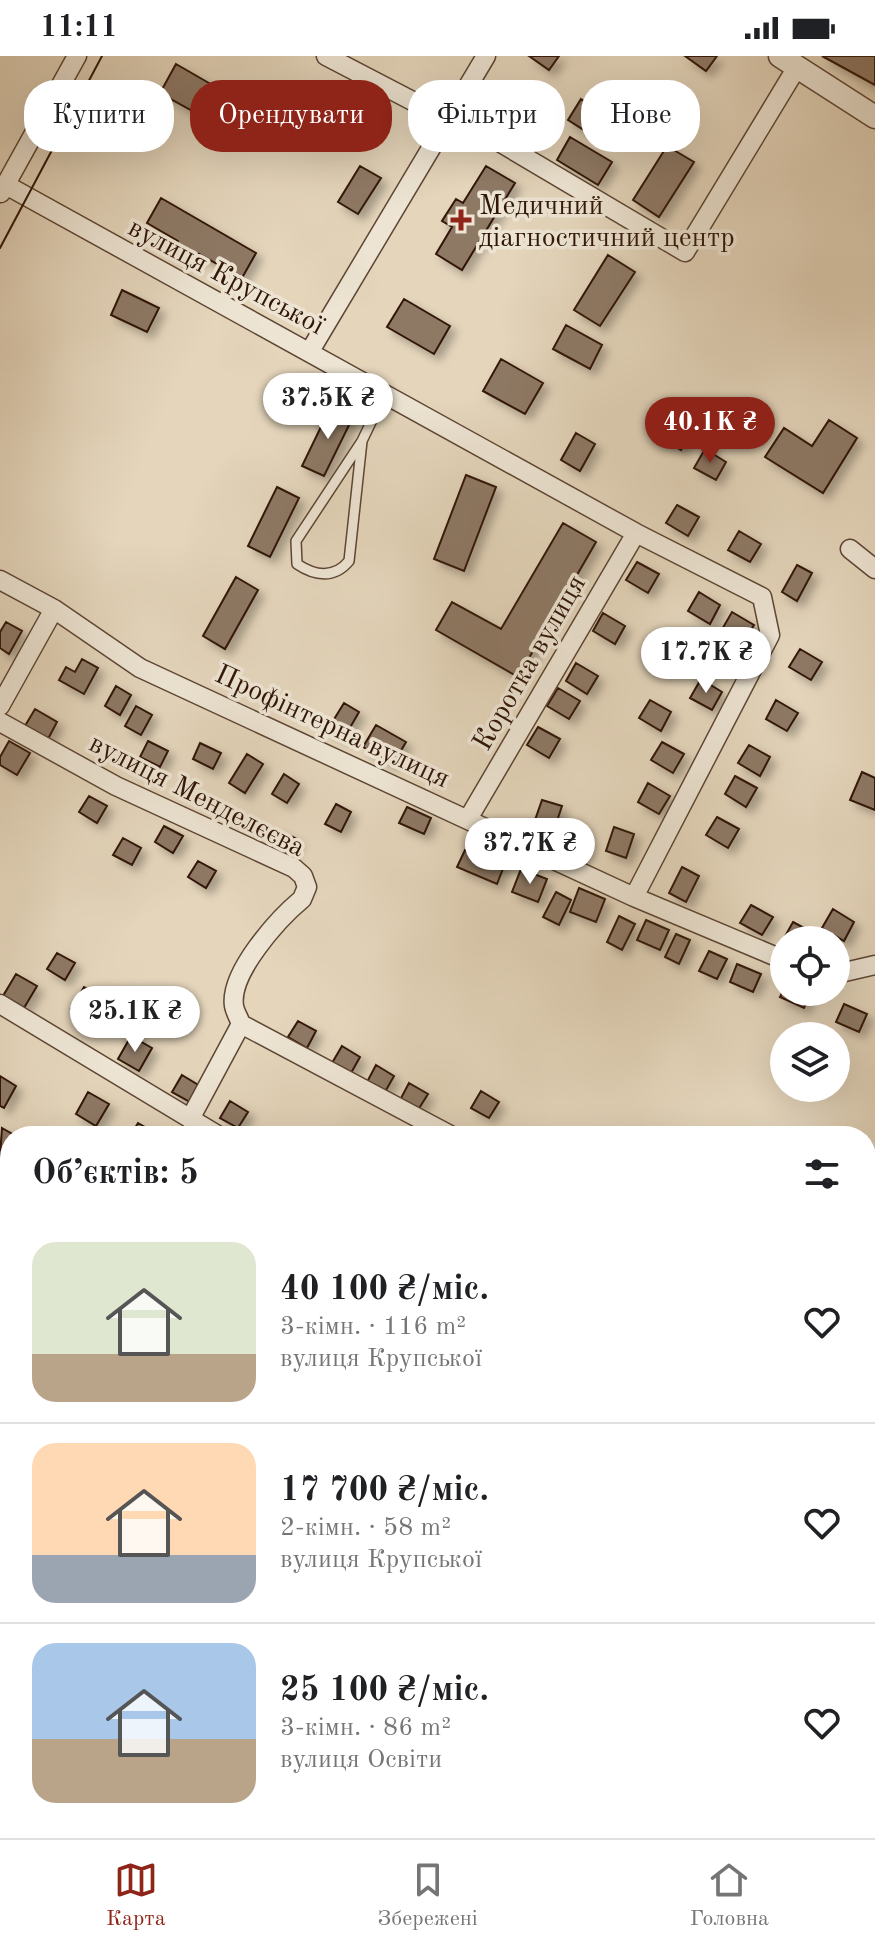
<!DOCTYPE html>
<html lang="uk">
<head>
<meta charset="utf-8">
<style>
	:root { --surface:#fff; --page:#f6f6f6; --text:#202124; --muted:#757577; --line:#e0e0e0; --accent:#8f2418 }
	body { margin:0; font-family:"Old Standard TT",serif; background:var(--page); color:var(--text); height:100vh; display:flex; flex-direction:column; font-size:30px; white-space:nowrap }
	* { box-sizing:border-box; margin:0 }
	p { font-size:26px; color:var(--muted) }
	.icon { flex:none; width:44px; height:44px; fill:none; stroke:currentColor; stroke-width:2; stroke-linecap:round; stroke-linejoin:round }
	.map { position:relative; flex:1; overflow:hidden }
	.details { position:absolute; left:0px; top:1070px; width:876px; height:712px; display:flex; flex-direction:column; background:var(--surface); border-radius:32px 32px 0 0; box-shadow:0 8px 32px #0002 }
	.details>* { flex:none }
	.banner { position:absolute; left:24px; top:24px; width:828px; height:72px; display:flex; gap:16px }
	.controls { position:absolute; left:770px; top:870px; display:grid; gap:16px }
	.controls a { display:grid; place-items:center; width:80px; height:80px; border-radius:50%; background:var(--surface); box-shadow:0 8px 32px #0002; font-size:40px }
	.price { position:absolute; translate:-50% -68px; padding:0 18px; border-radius:28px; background:#fff; color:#222; font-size:26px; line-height:52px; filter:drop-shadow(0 2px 4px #0008) }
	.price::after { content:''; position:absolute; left:50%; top:48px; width:24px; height:18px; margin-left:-12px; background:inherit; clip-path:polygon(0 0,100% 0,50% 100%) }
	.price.on { background:var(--accent); color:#fff }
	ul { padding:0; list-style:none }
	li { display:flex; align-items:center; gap:24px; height:200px; padding:0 32px }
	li+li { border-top:2px solid var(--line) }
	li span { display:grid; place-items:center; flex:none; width:224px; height:160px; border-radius:24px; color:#555 }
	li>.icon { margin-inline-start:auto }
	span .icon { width:96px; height:96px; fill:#fffc; stroke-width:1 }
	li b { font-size:34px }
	h2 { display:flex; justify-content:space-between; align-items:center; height:96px; padding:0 32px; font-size:34px }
	.tag { padding:0 28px; border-radius:32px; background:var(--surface); box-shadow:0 8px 32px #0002; font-size:28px; line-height:72px }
	.tag.on { background:var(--accent); color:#fff }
	.status { display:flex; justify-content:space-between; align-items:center; height:56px; padding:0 40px; background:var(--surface); direction:ltr }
	.status svg { height:22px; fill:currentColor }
	.tab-bar { display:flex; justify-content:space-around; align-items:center; height:112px; border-top:2px solid var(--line); background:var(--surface); font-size:22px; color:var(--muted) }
	.tab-bar a { display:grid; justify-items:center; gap:4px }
	.tab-bar .on { color:var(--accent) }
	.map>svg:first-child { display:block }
	.building { fill:#8e7965; stroke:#301607; stroke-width:2; filter:url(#shadow) }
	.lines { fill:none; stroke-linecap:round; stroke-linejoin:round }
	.service-casing { stroke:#5d4634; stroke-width:12 }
	.minor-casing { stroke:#5d4634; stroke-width:21 }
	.tertiary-casing { stroke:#5d4634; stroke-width:25 }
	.path { stroke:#301607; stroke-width:3; stroke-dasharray:2 4; stroke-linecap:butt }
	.service { stroke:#ede4d3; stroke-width:9 }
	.minor { stroke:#ede4d3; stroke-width:18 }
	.tertiary { stroke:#ede4d3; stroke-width:22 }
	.tram { stroke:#301607; stroke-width:2 }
	.poi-dot { fill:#8f2418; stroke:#ede4d3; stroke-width:3 }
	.labels { text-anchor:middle; stroke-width:7; stroke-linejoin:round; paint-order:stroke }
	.poi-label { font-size:28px; fill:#301607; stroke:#ede4d3; text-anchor:start }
	.street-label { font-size:28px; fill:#301607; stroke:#ede4d3 }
</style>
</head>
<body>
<div class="status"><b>11:11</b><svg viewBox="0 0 49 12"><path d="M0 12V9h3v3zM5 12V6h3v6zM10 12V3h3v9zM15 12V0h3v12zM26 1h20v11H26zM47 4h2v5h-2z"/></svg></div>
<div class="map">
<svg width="875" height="1782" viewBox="0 0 875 1782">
	<defs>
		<filter id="shadow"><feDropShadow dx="6" dy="6" stdDeviation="4" flood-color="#0004"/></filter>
	</defs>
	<rect width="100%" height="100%" fill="#e4d5bb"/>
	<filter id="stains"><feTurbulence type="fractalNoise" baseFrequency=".0025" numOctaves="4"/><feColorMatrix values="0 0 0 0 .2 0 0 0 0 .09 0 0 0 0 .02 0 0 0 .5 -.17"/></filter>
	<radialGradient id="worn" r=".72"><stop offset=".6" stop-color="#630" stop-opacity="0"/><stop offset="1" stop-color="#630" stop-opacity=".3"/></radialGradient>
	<path class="building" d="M 529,0 L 559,0 L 549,14 Z
		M 685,0 L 717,0 L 706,15 Z
		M 822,0 L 875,0 L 875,29 Z
		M 176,8 L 221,34 L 205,62 L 160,37 Z
		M 512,38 L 535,55 L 520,76 L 497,60 Z
		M 581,43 L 600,55 L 587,76 L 568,64 Z
		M 570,81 L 612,106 L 598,129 L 557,104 Z
		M 667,90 L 694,106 L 659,161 L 633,144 Z
		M 360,110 L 381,122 L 358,158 L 338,146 Z
		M 486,110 L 515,127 L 462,214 L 436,198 L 452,171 L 442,165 L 456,143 L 463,147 Z
		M 161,142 L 256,197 L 242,222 L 199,198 L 194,208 L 172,195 L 178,185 L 147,167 Z
		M 608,199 L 635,216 L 600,270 L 574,254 Z
		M 122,234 L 159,252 L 147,276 L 111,259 Z
		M 404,243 L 450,270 L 434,298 L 387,271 Z
		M 566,269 L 602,289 L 590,313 L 553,293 Z
		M 501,303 L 543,327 L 525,358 L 483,335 Z
		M 331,350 L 353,361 L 324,420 L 302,410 Z
		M 670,363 L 692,375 L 681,394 L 660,381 Z
		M 829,364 L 857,382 L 823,437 L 765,401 L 784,372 L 812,390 Z
		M 576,377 L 595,388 L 580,415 L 561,404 Z
		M 705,393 L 726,406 L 716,424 L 694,412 Z
		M 466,419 L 496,431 L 464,515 L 434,503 Z
		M 277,431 L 299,442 L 270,501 L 248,490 Z
		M 677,449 L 699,461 L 688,480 L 666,467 Z
		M 563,467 L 596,486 L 518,621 L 436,574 L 452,546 L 501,573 Z
		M 739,475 L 761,488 L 750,506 L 728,494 Z
		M 637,506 L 659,518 L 648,537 L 626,524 Z
		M 797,509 L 812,517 L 797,545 L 782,536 Z
		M 236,521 L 258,534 L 225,593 L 203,580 Z
		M 699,536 L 720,549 L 710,568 L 688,555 Z
		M 732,556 L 754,569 L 743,587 L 721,575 Z
		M 603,557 L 625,570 L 615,588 L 593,575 Z
		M 6,566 L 22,575 L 9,598 L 0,592 L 0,576 Z
		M 800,593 L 822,606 L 811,624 L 789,611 Z
		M 82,603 L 98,612 L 84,638 L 59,624 L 66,611 L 75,616 Z
		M 576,607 L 598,620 L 587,638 L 566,625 Z
		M 701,623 L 722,636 L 712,654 L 690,642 Z
		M 116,630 L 131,639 L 120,659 L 105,650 Z
		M 558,632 L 580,645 L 569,663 L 547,650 Z
		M 650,644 L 671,656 L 661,675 L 639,662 Z
		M 776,644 L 798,657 L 787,675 L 766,663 Z
		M 344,647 L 359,656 L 344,682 L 328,673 Z
		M 136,650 L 152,659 L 141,679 L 125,670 Z
		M 35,653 L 57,666 L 48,683 L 25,670 Z
		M 376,669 L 406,686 L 393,708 L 363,691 Z
		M 538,671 L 560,683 L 549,702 L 527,689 Z
		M 9,685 L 30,697 L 17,719 L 0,709 L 0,701 Z
		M 148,685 L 168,695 L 160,711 L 140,701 Z
		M 662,686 L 684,698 L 673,717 L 651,704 Z
		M 200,687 L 221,697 L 213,713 L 193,703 Z
		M 749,689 L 770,701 L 760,720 L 738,707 Z
		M 247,698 L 263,708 L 245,737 L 229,727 Z
		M 862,716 L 875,722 L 875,754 L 850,744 Z
		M 284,718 L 299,728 L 287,747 L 272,738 Z
		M 735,720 L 757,732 L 746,751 L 725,738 Z
		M 648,727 L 670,740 L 659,758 L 638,746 Z
		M 89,740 L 107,750 L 97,767 L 79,756 Z
		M 542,744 L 562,750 L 554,774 L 534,767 Z
		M 336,748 L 351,756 L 341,776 L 325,768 Z
		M 407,751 L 431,762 L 424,778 L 399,767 Z
		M 717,761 L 739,773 L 728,792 L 706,779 Z
		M 164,770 L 183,780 L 173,797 L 155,786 Z
		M 614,771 L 634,778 L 626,802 L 606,795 Z
		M 276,773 L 297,783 L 289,799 L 269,789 Z
		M 123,782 L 141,792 L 132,809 L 113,799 Z
		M 465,794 L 480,800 L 486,797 L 506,805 L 497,828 L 457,811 Z
		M 198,805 L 216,815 L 206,832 L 188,821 Z
		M 682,811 L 699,820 L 686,846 L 669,837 Z
		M 521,813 L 547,823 L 538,846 L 512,836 Z
		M 579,832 L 605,843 L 596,866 L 570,856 Z
		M 556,836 L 571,844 L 559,869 L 543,861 Z
		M 751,849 L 773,861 L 762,879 L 740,867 Z
		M 833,853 L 854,866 L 844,885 L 822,872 Z
		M 619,860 L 635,868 L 622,894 L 607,886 Z
		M 646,864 L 669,874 L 660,894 L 637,884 Z
		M 793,866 L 815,878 L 812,884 L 783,884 Z
		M 676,878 L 690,884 L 679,908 L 665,901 Z
		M 709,895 L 727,903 L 717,923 L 699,915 Z
		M 57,897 L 75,907 L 65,924 L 47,913 Z
		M 737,908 L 761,918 L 753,936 L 730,926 Z
		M 16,918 L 37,930 L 24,952 L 3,940 Z
		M 84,931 L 105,943 L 92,965 L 71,953 Z
		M 784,933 L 810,936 L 804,952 L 780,941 Z
		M 844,948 L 867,958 L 859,976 L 836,966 Z
		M 298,965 L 316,975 L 307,992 L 288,981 Z
		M 131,980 L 152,992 L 139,1015 L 118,1003 Z
		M 342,990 L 360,1001 L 351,1017 L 332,1007 Z
		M 376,1009 L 394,1020 L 385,1036 L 367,1026 Z
		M 182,1019 L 200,1030 L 190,1046 L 172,1036 Z
		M 0,1020 L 16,1030 L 4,1052 L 0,1050 Z
		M 409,1027 L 428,1038 L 418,1054 L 400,1044 Z
		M 481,1035 L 499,1046 L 489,1062 L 471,1052 Z
		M 88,1036 L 109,1048 L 96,1070 L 76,1058 Z
		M 230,1045 L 248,1056 L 238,1072 L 220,1062 Z
		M 138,1067 L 159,1079 L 158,1080 L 130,1080 Z
		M 2,1072 L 16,1080 L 10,1080 L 10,1106 L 0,1100 Z
		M 9,1255 L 10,1255 L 10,1284 L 0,1279 Z
		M 0,1336 L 10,1341 L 8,1361 L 0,1357 Z
		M 0,1561 L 10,1567 L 3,1582 L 0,1580 Z
		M 866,1583 L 875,1586 L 875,1607 L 866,1604 Z
		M 10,1641 L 10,1675 L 0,1670 Z
		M 116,1772 L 128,1772 L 141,1778 L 139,1782 L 112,1782 Z
		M 725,1772 L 750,1772 L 745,1782 L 725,1782 L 721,1780 Z
		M 789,1772 L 817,1772 L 818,1782 L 790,1782 Z"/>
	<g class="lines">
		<defs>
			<path id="service" d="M 362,385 L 349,505 C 334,523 315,520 297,508 L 296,485 L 362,385 L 384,339"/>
			<path id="minor" d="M 326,0 L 449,64 L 484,77 L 685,196 L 797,11
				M 6,129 L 636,477 L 762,541 L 770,579 L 634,841
				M 1,137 L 77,0
				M 310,295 L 486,0
				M 850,493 L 875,513
				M 0,524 L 54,553 L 140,612 L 634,841 L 784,904
				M 0,650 L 54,553
				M 0,666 L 116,730 L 294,812 L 303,820 L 307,831 L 302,843 C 278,863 229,917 234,950 C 235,956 239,962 241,968
				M 468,763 L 636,477
				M 836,918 L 875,909
				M 0,948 L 219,1080
				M 190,1063 L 241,968 L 452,1080
				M 0,1129 L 10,1135
				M 0,1308 L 10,1313
				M 866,1358 L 875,1364
				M 866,1388 L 875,1381
				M 866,1440 L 875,1444
				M 866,1724 L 875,1729
				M 0,1741 L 10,1728
				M 67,1772 L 89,1782
				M 580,1772 L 613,1782
				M 839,1772 L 840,1782"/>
			<path id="tertiary" d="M 780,0 L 875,61"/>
		</defs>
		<use href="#service" class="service-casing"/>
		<use href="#minor" class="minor-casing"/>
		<use href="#tertiary" class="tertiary-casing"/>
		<path class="path" d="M 866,1213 L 875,1205"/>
		<use href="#service" class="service"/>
		<use href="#minor" class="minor"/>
		<use href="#tertiary" class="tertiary"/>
		<path class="tram" d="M 0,192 L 102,0"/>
	</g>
	<path class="poi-dot" d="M457 152h8v8h8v8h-8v8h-8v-8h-8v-8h8z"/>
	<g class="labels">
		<g class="poi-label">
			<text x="479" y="158">Медичний<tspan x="479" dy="32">діагностичний центр</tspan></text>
		</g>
		<g class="street-label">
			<text transform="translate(227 219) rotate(28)" y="10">вулиця Крупської</text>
			<text transform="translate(528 606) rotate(-60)" y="10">Коротка вулиця</text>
			<text transform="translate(333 669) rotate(25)" y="10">Профінтерна вулиця</text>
			<text transform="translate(198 738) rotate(27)" y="10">вулиця Менделєєва</text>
		</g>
	</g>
	<rect width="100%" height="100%" filter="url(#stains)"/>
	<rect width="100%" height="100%" fill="url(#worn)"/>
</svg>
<div class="controls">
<a><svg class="icon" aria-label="locate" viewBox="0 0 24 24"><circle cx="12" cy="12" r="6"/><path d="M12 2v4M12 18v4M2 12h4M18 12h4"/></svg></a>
<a><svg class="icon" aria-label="layers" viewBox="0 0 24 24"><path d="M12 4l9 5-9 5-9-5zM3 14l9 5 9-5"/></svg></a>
</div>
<b class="price" style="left:328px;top:385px">37.5K ₴</b>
<b class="price on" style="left:710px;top:409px">40.1K ₴</b>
<b class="price" style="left:706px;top:639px">17.7K ₴</b>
<b class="price" style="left:530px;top:830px">37.7K ₴</b>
<b class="price" style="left:135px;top:998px">25.1K ₴</b>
<div class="banner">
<a class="tag">Купити</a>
<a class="tag on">Орендувати</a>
<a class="tag">Фільтри</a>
<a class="tag">Нове</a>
</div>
<section class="details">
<h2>Об’єктів: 5<svg class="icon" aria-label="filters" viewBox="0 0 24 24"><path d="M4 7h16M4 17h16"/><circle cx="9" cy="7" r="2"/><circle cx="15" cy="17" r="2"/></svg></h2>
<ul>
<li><span style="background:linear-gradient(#dfe7d0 70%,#b9a48a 0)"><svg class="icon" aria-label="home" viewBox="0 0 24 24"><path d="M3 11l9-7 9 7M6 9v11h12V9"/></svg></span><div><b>40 100 ₴/міс.</b><p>3-кімн. · 116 m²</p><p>вулиця Крупської</p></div><svg class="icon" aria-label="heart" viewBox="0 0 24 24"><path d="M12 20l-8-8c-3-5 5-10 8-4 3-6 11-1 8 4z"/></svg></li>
<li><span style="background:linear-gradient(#ffd9b3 70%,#9aa5b1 0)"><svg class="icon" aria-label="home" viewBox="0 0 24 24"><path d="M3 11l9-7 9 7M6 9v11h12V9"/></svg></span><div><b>17 700 ₴/міс.</b><p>2-кімн. · 58 m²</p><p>вулиця Крупської</p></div><svg class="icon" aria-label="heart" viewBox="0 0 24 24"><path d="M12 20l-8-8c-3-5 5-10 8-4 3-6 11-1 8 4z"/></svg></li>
<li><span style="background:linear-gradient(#a9c7e8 60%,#b9a48a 0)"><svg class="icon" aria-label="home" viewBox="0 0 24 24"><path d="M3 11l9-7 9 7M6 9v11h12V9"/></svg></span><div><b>25 100 ₴/міс.</b><p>3-кімн. · 86 m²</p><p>вулиця Освіти</p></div><svg class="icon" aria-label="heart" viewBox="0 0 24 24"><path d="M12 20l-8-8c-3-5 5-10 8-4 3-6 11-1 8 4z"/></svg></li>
</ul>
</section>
</div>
<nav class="tab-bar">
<a class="on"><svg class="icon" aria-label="map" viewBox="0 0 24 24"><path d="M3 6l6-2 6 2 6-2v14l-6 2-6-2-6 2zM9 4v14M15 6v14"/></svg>Карта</a>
<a><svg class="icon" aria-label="saved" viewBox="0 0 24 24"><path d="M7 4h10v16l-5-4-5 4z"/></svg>Збережені</a>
<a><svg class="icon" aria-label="home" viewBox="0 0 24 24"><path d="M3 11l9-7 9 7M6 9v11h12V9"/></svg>Головна</a>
</nav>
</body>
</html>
